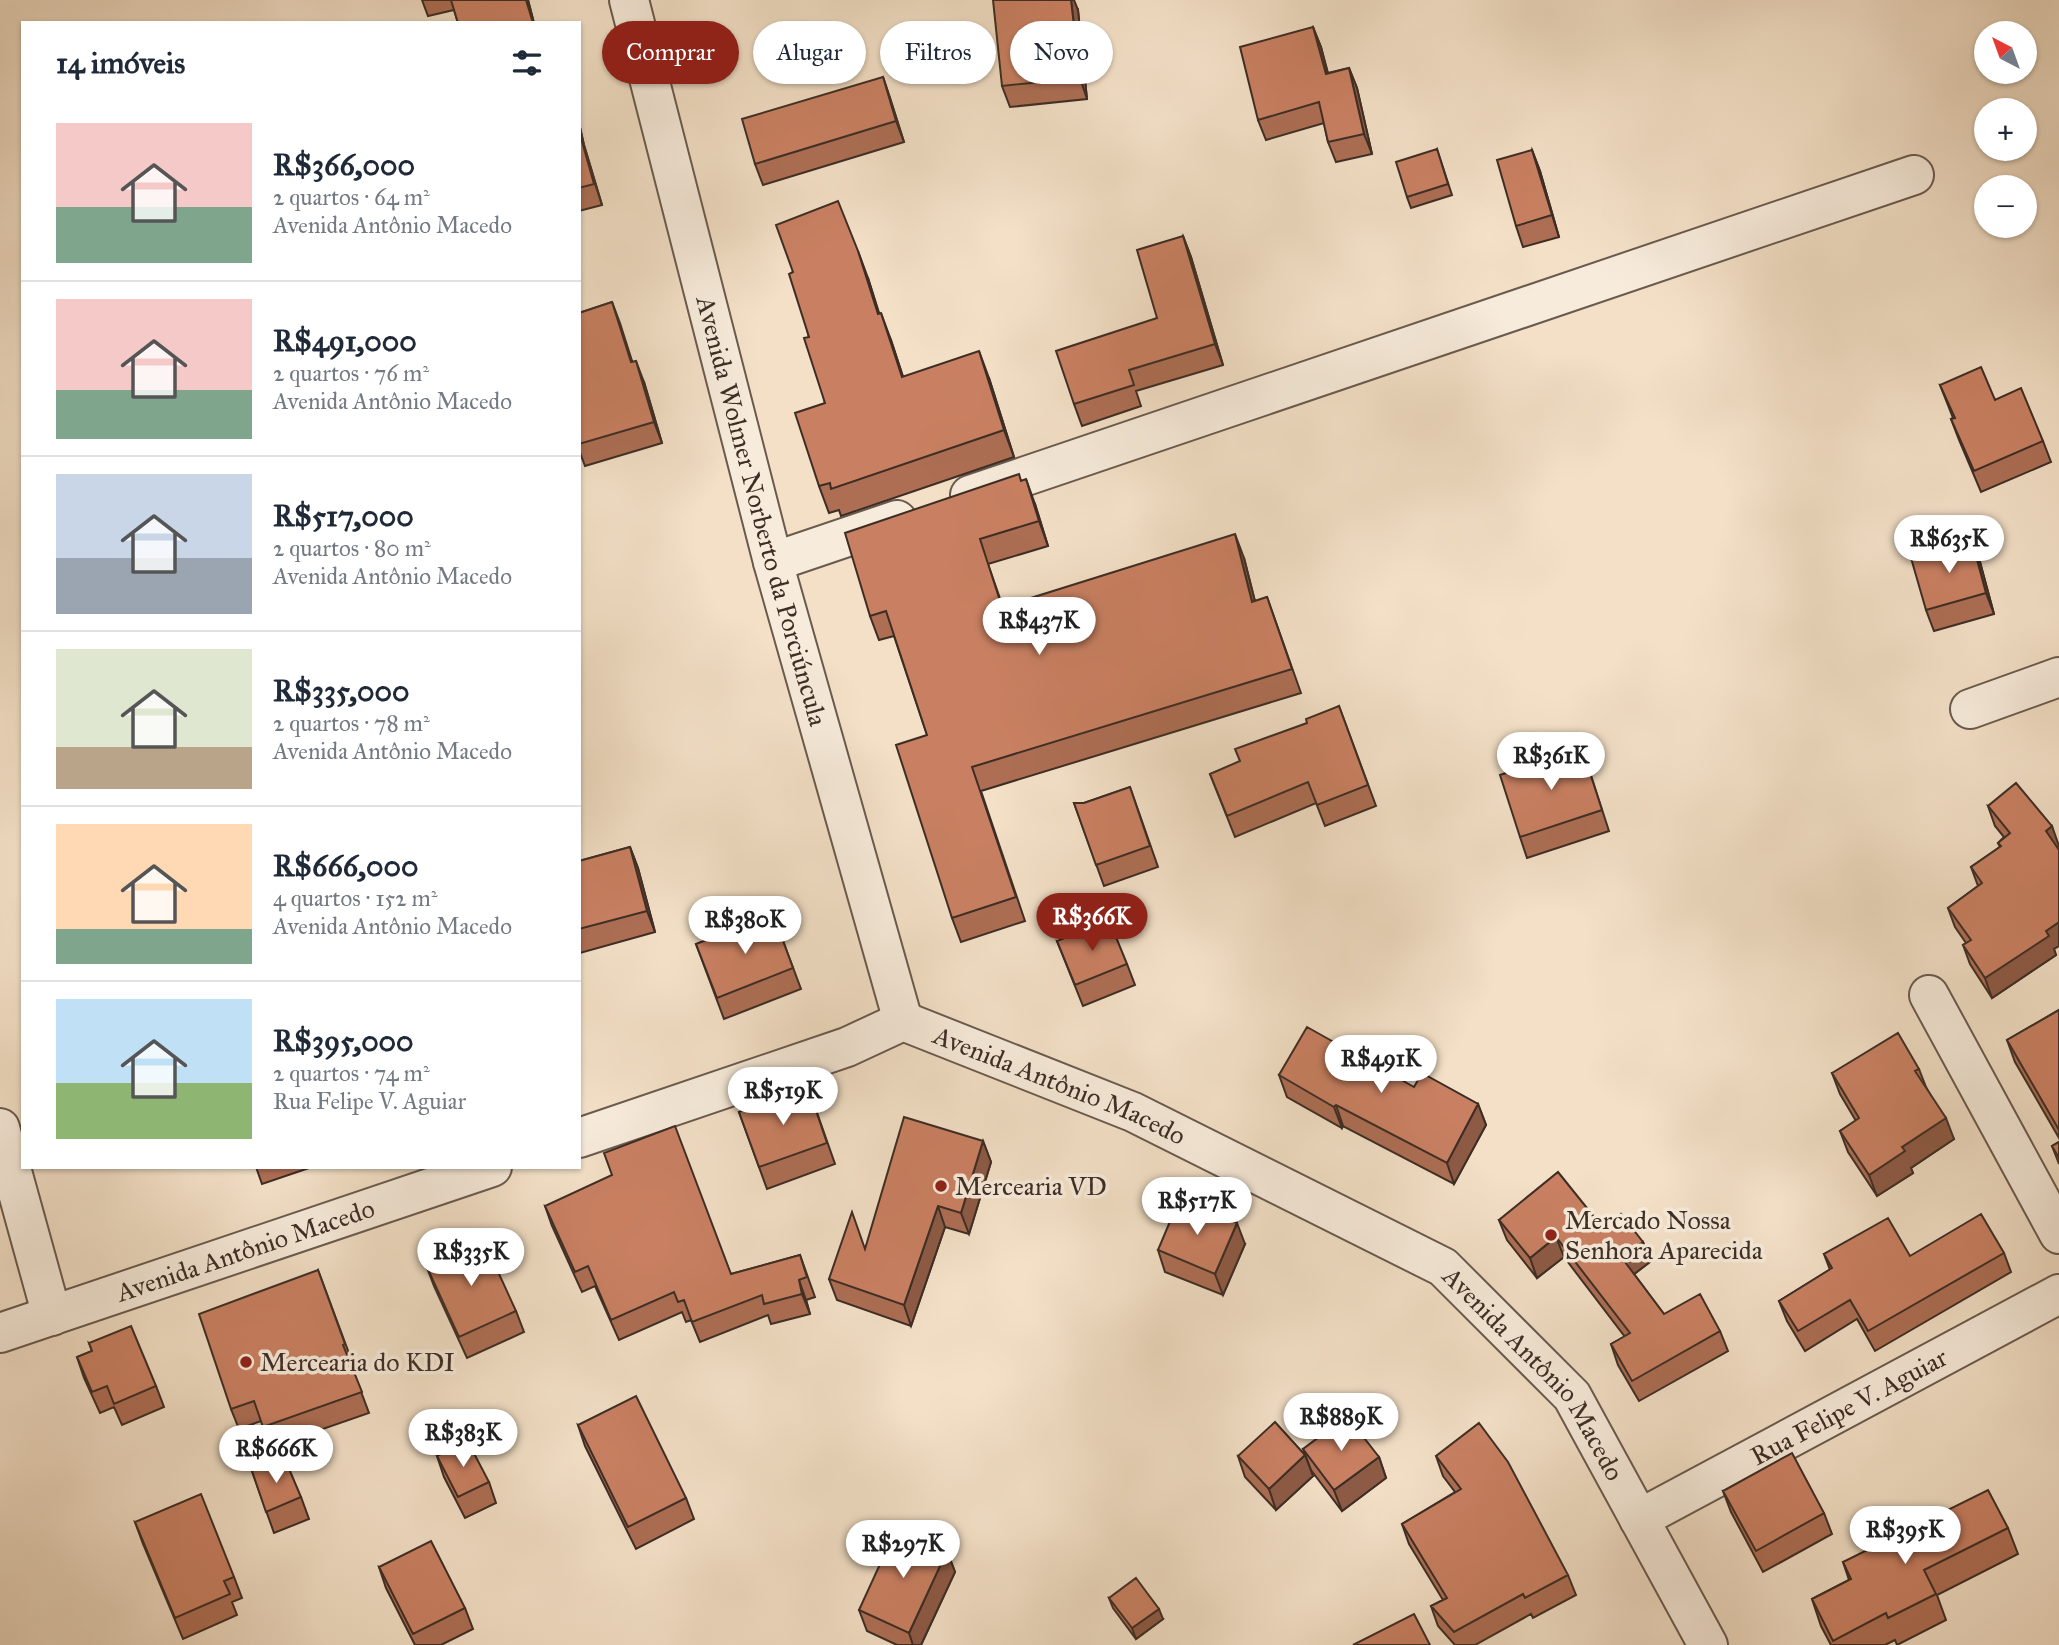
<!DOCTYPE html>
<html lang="pt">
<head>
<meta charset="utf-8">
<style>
	:root { --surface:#fff; --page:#f2f2f3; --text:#1f2937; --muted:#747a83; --line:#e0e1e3; --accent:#8f2418 }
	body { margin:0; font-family:"IM FELL Great Primer",serif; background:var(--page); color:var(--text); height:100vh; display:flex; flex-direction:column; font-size:26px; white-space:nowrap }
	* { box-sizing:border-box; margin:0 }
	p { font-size:23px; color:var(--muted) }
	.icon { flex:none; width:38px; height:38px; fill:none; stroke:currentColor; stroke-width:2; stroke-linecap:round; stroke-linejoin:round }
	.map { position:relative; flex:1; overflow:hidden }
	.details { position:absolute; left:21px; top:21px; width:560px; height:1148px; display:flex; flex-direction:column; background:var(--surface); border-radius:0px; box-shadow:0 2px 5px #0004 }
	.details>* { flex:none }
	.guide { position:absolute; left:602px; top:21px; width:665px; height:63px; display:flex; gap:14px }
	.needle { width:46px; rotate:319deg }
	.tools { position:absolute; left:1974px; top:21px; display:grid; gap:14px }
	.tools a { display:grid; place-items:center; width:63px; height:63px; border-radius:50%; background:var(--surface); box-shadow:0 2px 5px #0004; font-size:35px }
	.price { position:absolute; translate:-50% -60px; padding:0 16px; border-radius:24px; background:#fff; color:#222; font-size:23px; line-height:46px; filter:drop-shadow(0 2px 4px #0008) }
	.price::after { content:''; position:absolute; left:50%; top:42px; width:21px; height:16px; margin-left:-10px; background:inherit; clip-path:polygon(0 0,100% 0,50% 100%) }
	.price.current { background:var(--accent); color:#fff }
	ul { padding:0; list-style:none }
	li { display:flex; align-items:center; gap:21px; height:175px; padding:0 35px }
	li+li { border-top:2px solid var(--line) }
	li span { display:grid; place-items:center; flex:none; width:196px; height:140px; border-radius:0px; color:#555 }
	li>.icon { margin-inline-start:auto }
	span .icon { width:84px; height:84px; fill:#fffc; stroke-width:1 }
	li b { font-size:30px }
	h2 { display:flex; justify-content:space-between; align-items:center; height:84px; padding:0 35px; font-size:30px }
	.chip { padding:0 24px; border-radius:32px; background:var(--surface); box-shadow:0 2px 5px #0004; font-size:24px; line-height:63px }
	.chip.current { background:var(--accent); color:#fff }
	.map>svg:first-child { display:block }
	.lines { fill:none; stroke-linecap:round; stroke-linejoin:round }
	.minor-casing { stroke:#6a5a4e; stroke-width:42 }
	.tertiary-casing { stroke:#6a5a4e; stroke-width:42 }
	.minor { stroke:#f7ebdb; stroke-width:38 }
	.tertiary { stroke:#f7ebdb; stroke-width:38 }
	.wall { fill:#ad6e54; stroke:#3d2d25; stroke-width:2 }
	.shaded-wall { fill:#8d5a45; stroke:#3d2d25; stroke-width:2 }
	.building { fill:#c98062; stroke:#3d2d25; stroke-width:2 }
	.poi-dot { fill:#8f2418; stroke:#f7ebdb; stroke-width:2.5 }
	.labels { text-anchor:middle; stroke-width:7; stroke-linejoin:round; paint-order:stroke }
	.street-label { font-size:26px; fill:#3d2d25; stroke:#f7ebdb }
	.poi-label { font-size:26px; fill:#3d2d25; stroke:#f7ebdb; text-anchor:start }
</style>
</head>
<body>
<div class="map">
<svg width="2059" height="1645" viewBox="0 0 2059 1645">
	<rect width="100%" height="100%" fill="#f3e0c7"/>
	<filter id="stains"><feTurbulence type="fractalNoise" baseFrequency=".00286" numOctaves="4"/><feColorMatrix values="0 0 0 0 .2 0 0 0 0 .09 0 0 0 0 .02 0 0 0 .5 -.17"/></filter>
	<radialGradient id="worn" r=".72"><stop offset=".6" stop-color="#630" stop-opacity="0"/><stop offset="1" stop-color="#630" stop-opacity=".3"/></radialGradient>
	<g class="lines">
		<defs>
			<g id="minor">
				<path d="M 970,495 L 1914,175"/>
				<path d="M 773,562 L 897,520"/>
				<path d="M 1970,709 L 2059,677"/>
				<path d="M 1929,995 L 2059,1234"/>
				<path d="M 0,1128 L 52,1316"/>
				<path id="s1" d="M 1639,1519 L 2059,1294"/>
			</g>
			<g id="tertiary">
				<path id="s2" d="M 629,0 L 773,562 L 903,1021"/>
				<path id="s3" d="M 579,1138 L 847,1047 L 903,1021 L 1133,1112 L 1443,1267 L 1572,1396 L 1708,1645"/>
				<path id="s4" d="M 0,1333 L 492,1167"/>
			</g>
		</defs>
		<use href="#minor" class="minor-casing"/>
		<use href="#tertiary" class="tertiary-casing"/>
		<use href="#minor" class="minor"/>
		<use href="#tertiary" class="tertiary"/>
	</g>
	<path class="wall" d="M 422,0 L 528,0 L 534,23 L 458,23 L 454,10 L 428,16 Z
		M 1078,10 L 1087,99 L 1010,107 L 1002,86 Z
		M 1313,27 L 1321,47 L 1328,73 L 1349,68 L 1357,88 L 1372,154 L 1336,162 L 1328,142 L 1324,123 L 1266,140 L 1258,120 Z
		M 883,77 L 890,98 L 904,142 L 763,185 L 755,164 Z
		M 579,123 L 584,145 L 602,205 L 579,211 Z
		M 1437,149 L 1452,195 L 1411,208 L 1407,197 Z
		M 1532,150 L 1540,171 L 1559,237 L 1523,247 L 1516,226 Z
		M 1183,236 L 1191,257 L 1223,365 L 1136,391 L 1141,406 L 1082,426 L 1074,404 L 1157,318 Z
		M 793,272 L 868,278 L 879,314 L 891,340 L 903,377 L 989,378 L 1014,457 L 841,516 L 839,510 L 829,513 L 819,486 L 825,403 Z
		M 612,302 L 632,362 L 644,382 L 662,443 L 585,466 L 579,450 L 579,313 Z
		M 1940,385 L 1995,400 L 2043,441 L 2051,462 L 1981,492 L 1959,440 L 1951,419 L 1953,418 Z
		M 1021,481 L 1035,504 L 1048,546 L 988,564 L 1003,607 L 1244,558 L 1255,601 L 1267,597 L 1301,693 L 981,791 L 1025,921 L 961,942 L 952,918 L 927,735 L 894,636 L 879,640 L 870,616 Z
		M 1980,562 L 1994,614 L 1934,631 L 1926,610 Z
		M 1339,706 L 1376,806 L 1325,826 L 1316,803 L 1235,837 L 1210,774 L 1239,762 Z
		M 1582,748 L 1609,831 L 1527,858 L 1520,837 Z
		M 1130,787 L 1158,867 L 1104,886 L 1074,803 L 1084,803 Z
		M 1988,806 L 2059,846 L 2057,847 L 2054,949 L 2056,955 L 1992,998 L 1970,964 L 1963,945 L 1966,943 L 1955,927 L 1948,908 L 1978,886 L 1971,867 L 2000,847 L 1998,843 L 2004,837 L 1995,826 Z
		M 630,847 L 638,868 L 655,932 L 580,953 L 579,861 Z
		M 773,914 L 801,989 L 724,1019 L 696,944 Z
		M 1057,941 L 1127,964 L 1135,985 L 1083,1006 Z
		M 2059,1010 L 2059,1138 L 2015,1062 L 2007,1040 Z
		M 1919,1069 L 1926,1087 L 1954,1139 L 1911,1168 L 1913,1173 L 1877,1196 L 1848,1152 L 1840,1131 L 1856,1121 L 1840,1094 L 1832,1073 Z
		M 1279,1075 L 1414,1087 L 1478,1104 L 1486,1125 L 1454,1184 L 1343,1126 L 1342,1128 L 1287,1097 Z
		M 808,1087 L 835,1164 L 767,1189 L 739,1112 Z
		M 983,1141 L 991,1162 L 969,1234 L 945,1227 L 911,1326 L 837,1300 L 829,1279 L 865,1248 Z
		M 2059,1142 L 2059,1164 L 2052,1146 Z
		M 256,1167 L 312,1167 L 262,1184 Z
		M 545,1206 L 731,1274 L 800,1255 L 815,1297 L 806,1300 L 810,1314 L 771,1324 L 768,1315 L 700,1342 L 691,1320 L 686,1322 L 682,1312 L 619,1340 L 595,1286 L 582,1292 L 552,1226 Z
		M 1499,1220 L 1603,1228 L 1643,1242 L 1650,1262 L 1634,1274 L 1664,1314 L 1720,1331 L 1728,1351 L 1639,1401 L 1618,1365 L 1611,1344 L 1625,1337 L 1564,1257 L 1537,1278 L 1507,1240 Z
		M 1245,1244 L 1223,1295 L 1165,1272 L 1158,1250 Z
		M 2004,1253 L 2011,1272 L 1875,1351 L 1857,1319 L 1805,1351 L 1787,1321 L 1779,1301 L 1830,1270 L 1824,1254 L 1910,1256 Z
		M 426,1265 L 516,1311 L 524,1332 L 467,1358 L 434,1286 Z
		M 318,1270 L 353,1364 L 351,1365 L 369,1413 L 271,1447 L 261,1421 L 239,1429 L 231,1409 Z
		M 89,1343 L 156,1386 L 164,1407 L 122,1425 L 114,1407 L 100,1413 L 84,1378 L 77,1357 L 92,1351 Z
		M 578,1425 L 686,1498 L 694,1519 L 636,1549 L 585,1446 Z
		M 1303,1449 L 1379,1457 L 1386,1478 L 1342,1511 L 1311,1470 Z
		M 437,1456 L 489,1482 L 496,1503 L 465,1518 L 444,1477 Z
		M 1238,1456 L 1313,1476 L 1276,1510 L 1245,1477 Z
		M 1436,1456 L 1568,1575 L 1576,1595 L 1533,1618 L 1531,1614 L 1475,1645 L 1455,1645 L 1438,1626 L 1431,1606 L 1443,1600 L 1409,1544 L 1402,1524 L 1455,1492 L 1443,1476 Z
		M 252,1471 L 301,1497 L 309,1519 L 274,1533 Z
		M 1723,1491 L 1824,1513 L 1832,1534 L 1763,1572 L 1731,1512 Z
		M 135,1522 L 234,1577 L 242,1598 L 232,1602 L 237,1615 L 183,1639 L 143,1544 Z
		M 2008,1528 L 2018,1554 L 1937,1595 L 1946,1620 L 1897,1645 L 1895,1640 L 1885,1645 L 1831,1645 L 1821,1626 L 1812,1599 L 1849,1580 L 1843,1562 Z
		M 947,1551 L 955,1572 L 921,1645 L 897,1645 L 867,1631 L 859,1610 Z
		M 379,1567 L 465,1608 L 473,1629 L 441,1645 L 415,1645 L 386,1588 Z
		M 1109,1598 L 1163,1619 L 1136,1639 L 1113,1608 Z"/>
	<path class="shaded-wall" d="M 526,0 L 528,0 L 534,23 L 533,23 Z
		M 1071,0 L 1074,0 L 1078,10 L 1087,99 L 1080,78 Z
		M 1313,27 L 1321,47 L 1333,94 L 1326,74 Z
		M 1349,68 L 1357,88 L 1372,154 L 1364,134 Z
		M 883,77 L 890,98 L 904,142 L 896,121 Z
		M 579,123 L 584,145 L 602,205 L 580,138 Z
		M 1532,150 L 1540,171 L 1559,237 L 1552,215 Z
		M 1183,236 L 1191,257 L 1223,365 L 1215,344 Z
		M 858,251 L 868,278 L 888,341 L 878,314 Z
		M 612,302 L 620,323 L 639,383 L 631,362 Z
		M 881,313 L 891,340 L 912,404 L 902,377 Z
		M 979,351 L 989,378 L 1014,457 L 1004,430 Z
		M 636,361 L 644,382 L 662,443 L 654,422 Z
		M 1026,479 L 1035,504 L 1048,546 L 1039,521 Z
		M 1235,534 L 1244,558 L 1261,626 L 1252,602 Z
		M 1972,541 L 1980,562 L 1994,614 L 1986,593 Z
		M 2052,826 L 2059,846 L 2053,851 L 2046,831 Z
		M 630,847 L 638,868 L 655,932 L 647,911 Z
		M 2059,922 L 2059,946 L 2054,949 L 2056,955 L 1992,998 L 1985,978 L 2046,931 Z
		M 1478,1104 L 1486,1125 L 1454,1184 L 1447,1163 Z
		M 1336,1105 L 1343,1126 L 1342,1128 L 1334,1107 Z
		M 1946,1118 L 1954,1139 L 1911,1168 L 1913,1173 L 1877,1196 L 1869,1175 L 1902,1147 Z
		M 983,1141 L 991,1162 L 969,1234 L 961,1213 Z
		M 938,1206 L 945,1227 L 911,1326 L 904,1305 Z
		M 1237,1223 L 1245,1244 L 1223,1295 L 1215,1274 Z
		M 1556,1237 L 1564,1257 L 1537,1278 L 1530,1258 Z
		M 1643,1242 L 1650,1262 L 1629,1278 L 1622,1258 Z
		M 799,1280 L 806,1300 L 810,1314 L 802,1294 Z
		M 1305,1455 L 1313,1476 L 1276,1510 L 1269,1489 Z
		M 1379,1457 L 1386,1478 L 1342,1511 L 1334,1490 Z
		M 947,1551 L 955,1572 L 921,1645 L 913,1645 L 909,1633 Z
		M 1159,1609 L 1163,1619 L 1136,1639 L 1132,1628 Z"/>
	<path class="building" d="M 451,0 L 526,0 L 533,23 L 458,23 Z
		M 993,0 L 1071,0 L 1080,78 L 1002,86 Z
		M 1313,27 L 1326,74 L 1349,68 L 1364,134 L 1328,142 L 1319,102 L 1258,120 L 1240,47 Z
		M 883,77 L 896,121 L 755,164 L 742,119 Z
		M 579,137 L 580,138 L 581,138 L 594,184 L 579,188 Z
		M 1437,149 L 1448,184 L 1407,197 L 1396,162 Z
		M 1532,150 L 1552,215 L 1516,226 L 1497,160 Z
		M 838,201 L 858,251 L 878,314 L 881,313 L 902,377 L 979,351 L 1004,430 L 831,489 L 830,483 L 819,486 L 795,413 L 825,403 L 804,338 L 809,337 L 789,274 L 793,272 L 776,225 Z
		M 1183,236 L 1215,344 L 1129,370 L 1134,385 L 1074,404 L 1056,351 L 1157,318 L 1137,250 Z
		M 612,302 L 631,362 L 636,361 L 654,422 L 579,444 L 579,313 Z
		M 1981,367 L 1995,400 L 2021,388 L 2043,441 L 1974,471 L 1951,419 L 1955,418 L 1940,385 Z
		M 1019,474 L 1021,481 L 1026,479 L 1039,521 L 980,539 L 1002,607 L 1235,534 L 1252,602 L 1267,597 L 1292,669 L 972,767 L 1016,897 L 952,918 L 896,745 L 927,735 L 886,611 L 870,616 L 845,533 Z
		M 1972,541 L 1986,593 L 1926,610 L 1911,558 Z
		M 1339,706 L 1368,785 L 1317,805 L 1308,782 L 1227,816 L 1210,774 L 1240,761 L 1235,749 L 1307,723 L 1306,719 Z
		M 1582,748 L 1602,810 L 1520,837 L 1500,775 Z
		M 2016,783 L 2052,826 L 2046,831 L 2059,850 L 2059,922 L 2046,931 L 2049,936 L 1985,978 L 1963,945 L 1971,940 L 1948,908 L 1982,883 L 1971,867 L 2001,846 L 1998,843 L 2010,833 L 1988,806 Z
		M 1130,787 L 1150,846 L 1096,865 L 1074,803 L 1084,803 Z
		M 630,847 L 647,911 L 579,929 L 579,861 Z
		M 773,914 L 793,968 L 717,998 L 696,944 Z
		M 1109,920 L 1127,964 L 1075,985 L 1057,941 Z
		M 2059,1010 L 2059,1130 L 2007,1040 Z
		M 1307,1027 L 1414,1087 L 1422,1073 L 1478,1104 L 1447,1163 L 1336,1105 L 1334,1107 L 1279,1075 Z
		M 1898,1033 L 1919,1069 L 1915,1071 L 1946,1118 L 1902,1147 L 1905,1151 L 1869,1175 L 1840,1131 L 1859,1118 L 1832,1073 Z
		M 808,1087 L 827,1143 L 759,1167 L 739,1112 Z
		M 904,1117 L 983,1141 L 961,1213 L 938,1206 L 904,1305 L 829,1279 L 852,1212 L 865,1249 Z
		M 675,1126 L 731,1274 L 800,1255 L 807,1277 L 799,1280 L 802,1294 L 764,1304 L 762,1295 L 692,1322 L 684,1300 L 678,1302 L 674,1292 L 611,1320 L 588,1266 L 575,1272 L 545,1206 L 612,1175 L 604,1153 Z
		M 2059,1142 L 2059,1158 L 2052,1146 Z
		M 1558,1172 L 1603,1228 L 1621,1214 L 1643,1242 L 1622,1258 L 1664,1314 L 1700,1294 L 1720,1331 L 1632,1381 L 1611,1344 L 1630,1333 L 1556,1237 L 1530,1258 L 1499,1220 Z
		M 1179,1200 L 1237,1223 L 1215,1274 L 1158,1250 Z
		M 1981,1214 L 2004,1253 L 1868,1331 L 1850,1300 L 1798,1331 L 1779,1301 L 1832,1268 L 1824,1254 L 1888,1218 L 1910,1256 Z
		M 483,1239 L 516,1311 L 459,1337 L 426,1265 Z
		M 318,1270 L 345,1344 L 343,1345 L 362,1392 L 263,1427 L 254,1401 L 231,1409 L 199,1314 Z
		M 131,1326 L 156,1386 L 114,1404 L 107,1386 L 92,1392 L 77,1357 L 92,1351 L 89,1343 Z
		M 636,1396 L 686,1498 L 628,1527 L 578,1425 Z
		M 1347,1416 L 1379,1457 L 1334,1490 L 1303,1449 Z
		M 1275,1422 L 1305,1455 L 1269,1489 L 1238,1456 Z
		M 1479,1423 L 1508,1462 L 1568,1575 L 1525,1598 L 1523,1594 L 1454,1632 L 1431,1606 L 1447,1598 L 1402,1524 L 1461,1489 L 1436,1456 Z
		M 467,1440 L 489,1482 L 458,1497 L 437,1456 Z
		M 1792,1453 L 1824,1513 L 1756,1551 L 1723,1491 Z
		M 284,1457 L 301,1497 L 266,1512 L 252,1471 Z
		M 1988,1490 L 2008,1528 L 1924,1570 L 1936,1594 L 1888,1618 L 1886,1613 L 1833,1641 L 1812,1599 L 1851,1579 L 1843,1562 Z
		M 201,1494 L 234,1577 L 224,1581 L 230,1594 L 175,1618 L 135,1522 Z
		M 897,1527 L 947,1551 L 909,1633 L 859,1610 Z
		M 431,1541 L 465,1608 L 413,1634 L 379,1567 Z
		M 1136,1578 L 1159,1609 L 1132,1628 L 1109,1598 Z
		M 1414,1614 L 1430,1645 L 1353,1645 Z"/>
	<g class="poi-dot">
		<circle cx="941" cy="1186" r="7"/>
		<circle cx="1551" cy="1235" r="7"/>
		<circle cx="246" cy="1362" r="7"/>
	</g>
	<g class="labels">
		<g class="street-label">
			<text dy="9" stroke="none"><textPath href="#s2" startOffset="528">Avenida Wolmer Norberto da Porciúncula</textPath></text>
			<text dy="9" stroke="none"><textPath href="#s3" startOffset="514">Avenida Antônio Macedo</textPath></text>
			<text dy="9" stroke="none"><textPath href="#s4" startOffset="259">Avenida Antônio Macedo</textPath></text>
			<text dy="9" stroke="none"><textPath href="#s3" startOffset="1080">Avenida Antônio Macedo</textPath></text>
			<text dy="9" stroke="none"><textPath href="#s1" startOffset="238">Rua Felipe V. Aguiar</textPath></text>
		</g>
		<g class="poi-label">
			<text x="955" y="1195">Mercearia VD</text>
			<text x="1565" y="1229">Mercado Nossa<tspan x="1565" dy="30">Senhora Aparecida</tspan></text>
			<text x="260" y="1371">Mercearia do KDI</text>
		</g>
	</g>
	<rect width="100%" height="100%" filter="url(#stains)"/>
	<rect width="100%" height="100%" fill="url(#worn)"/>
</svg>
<div class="tools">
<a><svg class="needle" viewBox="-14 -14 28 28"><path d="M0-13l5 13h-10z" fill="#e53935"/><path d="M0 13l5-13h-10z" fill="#747a83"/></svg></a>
<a>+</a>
<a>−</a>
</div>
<b class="price" style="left:1949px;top:575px">R$635K</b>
<b class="price" style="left:1039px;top:657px">R$437K</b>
<b class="price" style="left:1551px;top:792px">R$361K</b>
<b class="price current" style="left:1092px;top:953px">R$366K</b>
<b class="price" style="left:745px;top:956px">R$380K</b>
<b class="price" style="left:1381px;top:1095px">R$491K</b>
<b class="price" style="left:783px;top:1127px">R$519K</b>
<b class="price" style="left:1197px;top:1237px">R$517K</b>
<b class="price" style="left:471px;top:1288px">R$335K</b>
<b class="price" style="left:1341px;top:1453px">R$889K</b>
<b class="price" style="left:463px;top:1469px">R$383K</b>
<b class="price" style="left:276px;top:1485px">R$666K</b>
<b class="price" style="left:1905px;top:1566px">R$395K</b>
<b class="price" style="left:903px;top:1580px">R$297K</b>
<div class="guide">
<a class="chip current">Comprar</a>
<a class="chip">Alugar</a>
<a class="chip">Filtros</a>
<a class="chip">Novo</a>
</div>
<section class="details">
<h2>14 imóveis<svg class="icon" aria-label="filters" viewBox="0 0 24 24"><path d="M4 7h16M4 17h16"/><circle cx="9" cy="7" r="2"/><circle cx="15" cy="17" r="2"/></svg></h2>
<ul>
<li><span style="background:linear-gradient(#f6c9c9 60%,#7fa58c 0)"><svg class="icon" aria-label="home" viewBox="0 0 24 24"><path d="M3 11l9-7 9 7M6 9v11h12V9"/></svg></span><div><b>R$366,000</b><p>2 quartos · 64 m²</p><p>Avenida Antônio Macedo</p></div></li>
<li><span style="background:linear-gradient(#f6c9c9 65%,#7fa58c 0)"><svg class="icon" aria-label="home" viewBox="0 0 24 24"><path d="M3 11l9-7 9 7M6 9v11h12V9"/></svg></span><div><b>R$491,000</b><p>2 quartos · 76 m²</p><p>Avenida Antônio Macedo</p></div></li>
<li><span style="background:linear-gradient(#c9d6e8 60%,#9aa5b1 0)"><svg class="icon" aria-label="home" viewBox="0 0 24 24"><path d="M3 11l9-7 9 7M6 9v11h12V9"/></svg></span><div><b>R$517,000</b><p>2 quartos · 80 m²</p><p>Avenida Antônio Macedo</p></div></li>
<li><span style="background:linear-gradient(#dfe7d0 70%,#b9a48a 0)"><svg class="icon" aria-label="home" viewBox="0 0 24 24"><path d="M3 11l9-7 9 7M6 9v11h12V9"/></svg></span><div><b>R$335,000</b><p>2 quartos · 78 m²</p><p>Avenida Antônio Macedo</p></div></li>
<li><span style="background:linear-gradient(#ffd9b3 75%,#7fa58c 0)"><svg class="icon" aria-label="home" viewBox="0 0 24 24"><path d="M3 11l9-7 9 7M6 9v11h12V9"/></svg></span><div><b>R$666,000</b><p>4 quartos · 152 m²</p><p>Avenida Antônio Macedo</p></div></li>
<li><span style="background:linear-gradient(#bfe0f5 60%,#8fb573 0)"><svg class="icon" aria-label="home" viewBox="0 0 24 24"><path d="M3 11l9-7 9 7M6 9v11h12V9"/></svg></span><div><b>R$395,000</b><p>2 quartos · 74 m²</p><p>Rua Felipe V. Aguiar</p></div></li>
</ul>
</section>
</div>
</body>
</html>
